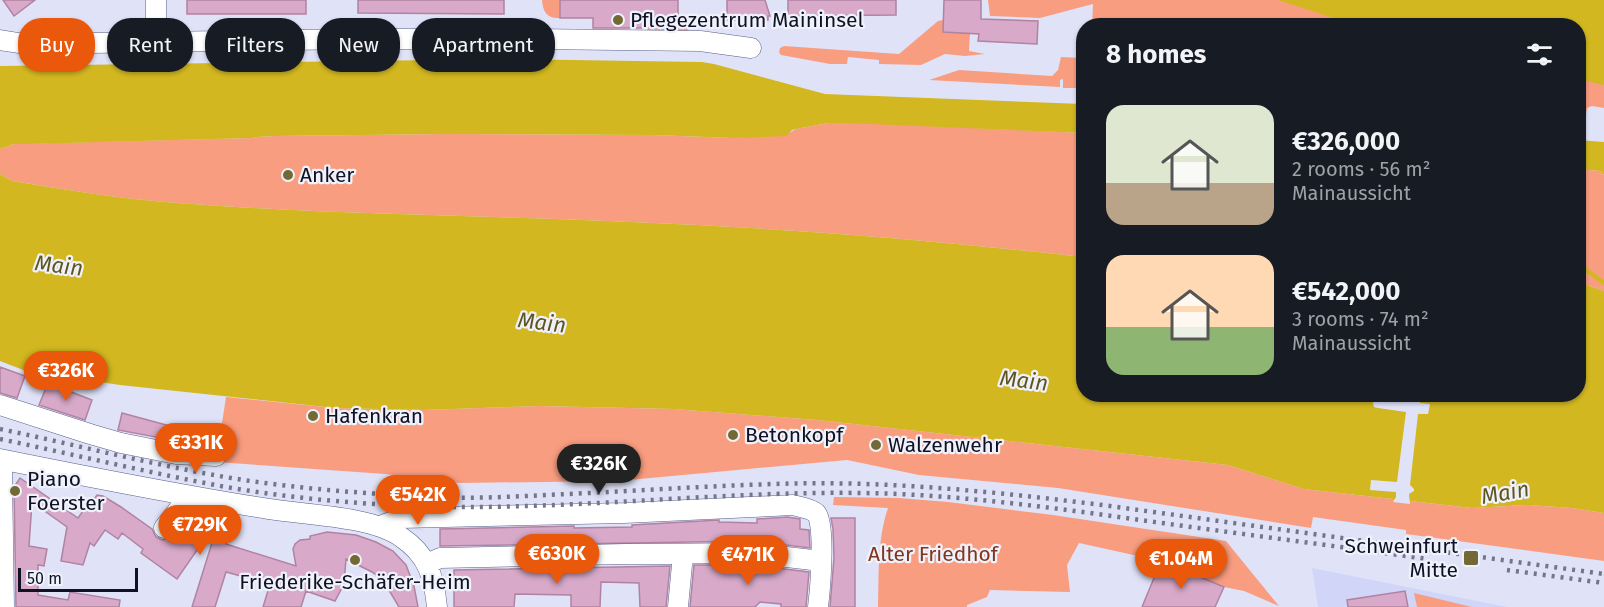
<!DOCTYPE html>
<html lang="en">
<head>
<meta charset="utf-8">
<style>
	:root { --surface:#171b24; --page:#20242c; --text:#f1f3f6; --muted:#9ea1a6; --accent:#ea580c }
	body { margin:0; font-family:"Fira Sans",sans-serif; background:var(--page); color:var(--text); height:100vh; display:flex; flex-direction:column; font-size:22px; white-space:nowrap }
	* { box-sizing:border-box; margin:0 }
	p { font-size:20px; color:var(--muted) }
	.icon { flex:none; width:33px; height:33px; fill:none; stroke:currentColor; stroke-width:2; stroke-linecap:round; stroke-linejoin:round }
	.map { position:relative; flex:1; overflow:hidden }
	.sheet { position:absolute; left:1076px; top:18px; width:510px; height:384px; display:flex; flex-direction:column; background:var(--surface); border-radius:24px; box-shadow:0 2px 4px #0004 }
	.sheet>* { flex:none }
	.hud { position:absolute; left:18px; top:18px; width:570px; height:54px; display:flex; gap:12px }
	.scale { position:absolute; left:18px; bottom:15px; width:120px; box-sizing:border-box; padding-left:6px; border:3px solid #101223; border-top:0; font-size:16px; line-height:21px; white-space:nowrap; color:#101223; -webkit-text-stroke:4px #eff1fb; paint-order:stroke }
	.price { position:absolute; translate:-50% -51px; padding:0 14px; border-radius:21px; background:var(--accent); color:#fff; font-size:20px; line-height:39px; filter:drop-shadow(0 2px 3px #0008) }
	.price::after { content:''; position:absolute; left:50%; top:36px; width:18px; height:14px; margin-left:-9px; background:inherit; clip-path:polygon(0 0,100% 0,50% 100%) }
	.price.on { background:#222; color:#fff }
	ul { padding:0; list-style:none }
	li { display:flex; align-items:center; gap:18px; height:150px; padding:0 30px }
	li span { display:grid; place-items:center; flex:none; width:168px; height:120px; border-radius:18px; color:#555 }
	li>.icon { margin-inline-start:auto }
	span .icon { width:72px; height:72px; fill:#fffc; stroke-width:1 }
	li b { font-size:26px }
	h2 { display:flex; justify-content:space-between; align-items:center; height:72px; padding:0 30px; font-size:26px }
	.chip { padding:0 21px; border-radius:24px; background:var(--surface); box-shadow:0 2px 4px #0004; font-size:21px; line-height:54px }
	.chip.on { background:var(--accent); color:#fff }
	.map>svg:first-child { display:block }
	.built { fill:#d1d6f9 }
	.green { fill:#f99d80 }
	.water { fill:#d2b720 }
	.pier { fill:#e0e3f8 }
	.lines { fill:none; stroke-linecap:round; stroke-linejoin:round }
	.stream { stroke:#d2b720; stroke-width:4.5 }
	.building { fill:#d8a9c9; stroke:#b083a2; stroke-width:1.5 }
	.minor-casing { stroke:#595e8a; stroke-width:21 }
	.minor { stroke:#fff; stroke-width:20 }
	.rail { stroke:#737588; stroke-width:4.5; stroke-dasharray:3 6; stroke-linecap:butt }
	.poi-dot { fill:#736935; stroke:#eff1fb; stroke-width:2 }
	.labels { text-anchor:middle; stroke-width:4.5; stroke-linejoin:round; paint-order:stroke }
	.poi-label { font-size:21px; fill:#101223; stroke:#eff1fb; text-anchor:start }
	.park-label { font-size:21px; fill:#81351d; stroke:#eff1fb }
	.water-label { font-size:22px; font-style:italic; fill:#5f551f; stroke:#eff1fb }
</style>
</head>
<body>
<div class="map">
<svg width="1604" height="607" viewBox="0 0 1604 607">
	<rect width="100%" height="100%" fill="#e0e3f8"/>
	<path class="built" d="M 1312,568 L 1507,607 L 1318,607 Z"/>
	<path class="green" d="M 542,0 L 560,0 L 560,18 C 547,19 543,12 542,0 Z
		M 988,0 L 1604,0 L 1604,108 L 1592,106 L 1587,108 L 1586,115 L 1578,121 L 1578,26 L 1092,26 L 1093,4 L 1040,18 L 990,16 Z
		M 943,20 L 943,32 L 970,33 L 969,51 L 985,54 L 965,56 L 945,54 L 921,65 L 879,64 L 879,60 L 848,57 L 847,64 L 830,64 L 781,55 L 779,52 L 780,48 L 784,46 L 899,54 L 938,21 Z
		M 647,26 L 683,27 L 689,29 L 686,32 L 648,32 Z
		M 1061,57 L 1083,58 L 1083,88 L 1063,88 L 1063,79 L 1060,80 L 1060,87 L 929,80 L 959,70 L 1052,76 L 1058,70 Z
		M 828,123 L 871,123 L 1083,133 L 1083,257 C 933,240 782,228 631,222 C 480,215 329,215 178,203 C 122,199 67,190 12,181 L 0,174 L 0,149 L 14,144 L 252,138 L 257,137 L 275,136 L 445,134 L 654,135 L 733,138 L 789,133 L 796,129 Z
		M 1578,169 L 1600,171 L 1604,175 L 1604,291 L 1578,282 Z
		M 226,397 L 335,408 L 423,410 L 538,406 L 674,409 L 817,420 L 1228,465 L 1304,489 L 1472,508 L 1528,505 L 1572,508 L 1604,513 L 1604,561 L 1406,534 L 1406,530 L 1313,517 L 1311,528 L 1058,488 L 919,475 L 847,460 L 618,481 L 460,483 L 385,474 L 216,462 Z
		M 834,497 L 899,498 L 948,502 L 1053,515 L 1226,541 L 1279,606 L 1244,591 L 1224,587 L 1161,561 L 1079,543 L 1067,565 L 1070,592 L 990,590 L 987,597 L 967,605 L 967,607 L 878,607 C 879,574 877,540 888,508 L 833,505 Z
		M 1414,593 L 1472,607 L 1417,607 Z"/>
	<path class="water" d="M 1278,0 L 1604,0 L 1604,85 L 1578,79 L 1578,26 L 1355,25 Z
		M 504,59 L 702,62 L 714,64 L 825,94 L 1083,104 L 1083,133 L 846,123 L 828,123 L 796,129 L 792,130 L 787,136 L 733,138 L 654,135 L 445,134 L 275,136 L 257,137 L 252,138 L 29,144 L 14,144 L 0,149 L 0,66 Z
		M 1578,140 L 1604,142 L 1604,175 L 1600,171 L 1578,169 Z
		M 0,174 L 12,181 C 67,190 122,199 178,203 C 329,215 480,215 631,222 C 782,228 933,240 1083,257 L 1083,394 L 1578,394 L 1578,282 L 1604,291 L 1604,513 L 1572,508 L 1528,505 L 1472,508 L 1304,489 L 1228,465 L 817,420 L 674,409 L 539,406 L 423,410 L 335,408 L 120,385 L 26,371 L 0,361 Z"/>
	<path class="pier" d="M 1408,395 L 1420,395 L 1420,403 L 1430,404 L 1428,414 L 1418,414 L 1410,485 L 1414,489 L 1414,491 L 1409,494 L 1410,504 L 1393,502 L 1396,497 L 1396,492 L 1370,490 L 1371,480 L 1397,482 L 1406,412 L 1378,408 L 1374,407 L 1373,403 L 1375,399 L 1379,398 L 1407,401 Z"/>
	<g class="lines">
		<path class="stream" d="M 1578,264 L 1604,283"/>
	</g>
	<path class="building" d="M 3,0 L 35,0 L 14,16 Z
		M 187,0 L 306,0 L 306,14 L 187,14 Z
		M 358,0 L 504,0 L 504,14 L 358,13 Z
		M 560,0 L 678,0 L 678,17 L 644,17 L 644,28 L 593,28 L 593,18 L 560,18 Z
		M 727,0 L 765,0 L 770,16 L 768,16 L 768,20 L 727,20 Z
		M 788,0 L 896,0 L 896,15 L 788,16 Z
		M 944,0 L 981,0 L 981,19 L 1038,21 L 1037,44 L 978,41 L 979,34 L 943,32 Z
		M 0,367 L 25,376 L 17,398 L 0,393 Z
		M 48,383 L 92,400 L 85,420 L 39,405 Z
		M 122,413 L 185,430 L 182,442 L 118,430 Z
		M 20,478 L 78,518 L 92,498 L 95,498 L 97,495 L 103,496 L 121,507 L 152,529 L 156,537 L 162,540 L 167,539 L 169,541 L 192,512 L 233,519 L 226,544 L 296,566 L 293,549 L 295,544 L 300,540 L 310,539 L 310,536 L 327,532 L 356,535 L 376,542 L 393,551 L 406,565 L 414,586 L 418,607 L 399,607 L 383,580 L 372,572 L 346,559 L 344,584 L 335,601 L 306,591 L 301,607 L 263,607 L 270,584 L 226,572 L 215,607 L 192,607 L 220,517 L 177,579 L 141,553 L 143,549 L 122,533 L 118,539 L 105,530 L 94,546 L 90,543 L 83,565 L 61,561 L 67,527 L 32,502 L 29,546 L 47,549 L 44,566 L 38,565 L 38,595 L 68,600 L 70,592 L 120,600 L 119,607 L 16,607 L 14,487 Z
		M 787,517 L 800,519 L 800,529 L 809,530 L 810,548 L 753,541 L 440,546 L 440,529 L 574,526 L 574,528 L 632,527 L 632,525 L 719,520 L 719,522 L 757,523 L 757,519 Z
		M 831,518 L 855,518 L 855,607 L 830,607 L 834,558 L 833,529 Z
		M 1161,561 L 1224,587 L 1215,607 L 1142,607 Z
		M 694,565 L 752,565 L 809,572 L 806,607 L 781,607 L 781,604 L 760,602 L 755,607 L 690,607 Z
		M 670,566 L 666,607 L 640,607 L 639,583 L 601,582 L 600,607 L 571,607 L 571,595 L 515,594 L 514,607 L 454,607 L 454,570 Z
		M 1405,591 L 1408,607 L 1348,607 L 1347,600 Z"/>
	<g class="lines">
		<defs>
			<path id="minor" d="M 0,40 L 25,44 L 358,39 L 533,39 L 700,41 L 751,48
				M 156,43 L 156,0
				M 0,405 L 90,434 L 121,443 L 176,454 L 216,456
				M 0,459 C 89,477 179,495 269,509 C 306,515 371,516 401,537 C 428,555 434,577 437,607
				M 380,526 L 401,518 L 624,513 L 793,505 C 800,507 810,508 816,513 C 826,523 820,591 818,607
				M 164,528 L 179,509 L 184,495
				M 427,564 L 440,558 L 626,554 L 753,553 L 821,561
				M 4,607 L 2,473 L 4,460
				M 678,607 L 683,554"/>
		</defs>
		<use href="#minor" class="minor-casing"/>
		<use href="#minor" class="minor"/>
		<path class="rail" d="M 0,429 C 77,445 153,465 231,478 C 299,489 369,494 438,497 C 480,499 524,496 567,494 C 636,491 705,486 774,484 C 887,480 998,492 1110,506 L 1604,574
			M 0,439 C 76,455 150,473 226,487 C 302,500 379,506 456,507 C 610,508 764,486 918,495 C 983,499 1047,507 1112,516 C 1217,531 1322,544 1427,559
			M 1507,570 L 1604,583"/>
	</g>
	<g class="poi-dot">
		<circle cx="618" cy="20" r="6"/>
		<circle cx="288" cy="175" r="6"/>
		<circle cx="313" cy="416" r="6"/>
		<circle cx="733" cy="435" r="6"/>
		<circle cx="876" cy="445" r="6"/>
		<circle cx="15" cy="491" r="6"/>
		<rect x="1463" y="550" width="16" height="16" rx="3"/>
		<circle cx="355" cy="560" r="6"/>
	</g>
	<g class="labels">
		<g class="poi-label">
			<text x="630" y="27">Pflegezentrum Maininsel</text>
			<text x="300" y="182">Anker</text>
			<text x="325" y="423">Hafenkran</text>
			<text x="745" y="442">Betonkopf</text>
			<text x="888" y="452">Walzenwehr</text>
			<text x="27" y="486">Piano<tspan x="27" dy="24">Foerster</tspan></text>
			<text x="1458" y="553" text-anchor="end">Schweinfurt<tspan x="1458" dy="24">Mitte</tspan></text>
			<text x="355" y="589" text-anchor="middle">Friederike-Schäfer-Heim</text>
		</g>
		<g class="park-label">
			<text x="933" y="561">Alter Friedhof</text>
		</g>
		<g class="water-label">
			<text transform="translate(59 265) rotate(7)" y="8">Main</text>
			<text transform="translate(542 322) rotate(7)" y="8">Main</text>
			<text transform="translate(1024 380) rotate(7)" y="8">Main</text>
			<text transform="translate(1505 492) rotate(-10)" y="8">Main</text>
		</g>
	</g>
</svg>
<div class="scale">50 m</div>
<b class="price" style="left:66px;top:402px">€326K</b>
<b class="price" style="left:196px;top:474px">€331K</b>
<b class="price on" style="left:599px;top:495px">€326K</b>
<b class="price" style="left:418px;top:526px">€542K</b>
<b class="price" style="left:200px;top:556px">€729K</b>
<b class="price" style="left:557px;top:585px">€630K</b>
<b class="price" style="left:748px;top:586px">€471K</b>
<b class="price" style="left:1181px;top:590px">€1.04M</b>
<div class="hud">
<a class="chip on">Buy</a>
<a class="chip">Rent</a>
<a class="chip">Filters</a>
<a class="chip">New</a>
<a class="chip">Apartment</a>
</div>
<section class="sheet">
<h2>8 homes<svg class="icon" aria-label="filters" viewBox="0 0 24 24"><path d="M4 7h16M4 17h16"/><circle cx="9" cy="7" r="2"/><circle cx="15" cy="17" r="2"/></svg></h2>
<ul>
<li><span style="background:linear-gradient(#dfe7d0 65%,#b9a48a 0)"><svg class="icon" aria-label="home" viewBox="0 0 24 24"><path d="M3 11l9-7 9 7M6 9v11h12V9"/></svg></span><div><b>€326,000</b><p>2 rooms · 56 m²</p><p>Mainaussicht</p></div></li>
<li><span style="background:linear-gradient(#ffd9b3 60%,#8fb573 0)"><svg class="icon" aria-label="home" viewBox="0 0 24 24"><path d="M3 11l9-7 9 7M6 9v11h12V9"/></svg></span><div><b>€542,000</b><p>3 rooms · 74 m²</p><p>Mainaussicht</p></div></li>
</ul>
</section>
</div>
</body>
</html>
